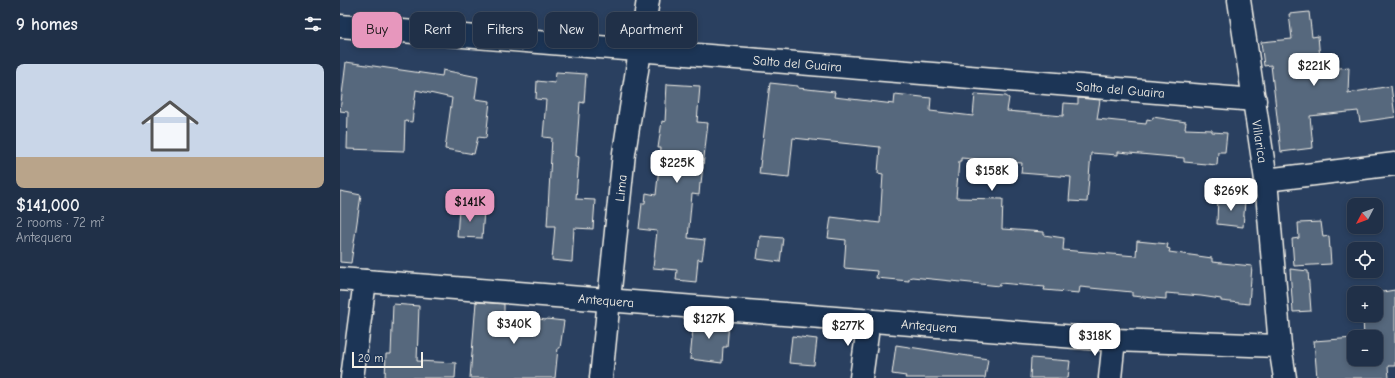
<!DOCTYPE html>
<html lang="en">
<head>
<meta charset="utf-8">
<style>
	:root { --surface:#203048; --page:#2d3c52; --text:#f1f3f6; --muted:#a2a9b4; --line:#3d4b60; --accent:#e797bd }
	body { margin:0; font-family:"Comic Neue",sans-serif; background:var(--page); color:var(--text); height:100vh; display:flex; flex-direction:column; font-size:15px; white-space:nowrap }
	* { box-sizing:border-box; margin:0 }
	p { font-size:13px; color:var(--muted) }
	.icon { flex:none; width:22px; height:22px; fill:none; stroke:currentColor; stroke-width:2; stroke-linecap:round; stroke-linejoin:round }
	.map { position:relative; flex:1; overflow:hidden }
	.side { display:flex; flex-direction:column; background:var(--surface); width:340px }
	.side>* { flex:none }
	.hud { position:absolute; left:12px; top:12px; width:380px; height:36px; display:flex; gap:8px }
	.needle { width:26px; rotate:229deg }
	.fabs { position:absolute; left:1007px; top:198px; display:grid; gap:8px }
	.fabs a { display:grid; place-items:center; width:36px; height:36px; border-radius:8px; background:var(--surface); box-shadow:0 2px 6px #0003,0 0 0 1px var(--line); font-size:20px }
	.scale { position:absolute; left:12px; bottom:10px; width:71px; box-sizing:border-box; padding-left:4px; border:2px solid #f4f1e8; border-top:0; font-size:11px; line-height:14px; white-space:nowrap; color:#f4f1e8; -webkit-text-stroke:3px #1d3557; paint-order:stroke }
	.price { position:absolute; translate:-50% -34px; padding:0 9px; border-radius:8px; background:#fff; color:#222; font-size:13px; line-height:26px; filter:drop-shadow(0 1px 2px #0008) }
	.price::after { content:''; position:absolute; left:50%; top:24px; width:12px; height:9px; margin-left:-6px; background:inherit; clip-path:polygon(0 0,100% 0,50% 100%) }
	.price.on { background:var(--accent); color:#111 }
	ul { padding:0; list-style:none }
	li { display:grid; align-content:center; gap:8px; height:212px; padding:0 16px }
	li span { display:grid; place-items:center; height:124px; border-radius:8px; color:#555 }
	li>.icon { margin-inline-start:auto }
	span .icon { width:72px; height:72px; fill:#fffc; stroke-width:1 }
	li b { font-size:17px }
	h2 { display:flex; justify-content:space-between; align-items:center; height:48px; padding:0 16px; font-size:17px }
	.pill { padding:0 14px; border-radius:8px; background:var(--surface); box-shadow:0 2px 6px #0003,0 0 0 1px var(--line); font-size:14px; line-height:36px }
	.pill.on { background:var(--accent); color:#111 }
	main { display:flex; flex:1; min-height:0 }
	.map>svg:first-child { display:block }
	.building { fill:#56677d; stroke:#f4f1e8 }
	.lines { fill:none; stroke-linecap:round; stroke-linejoin:round }
	.minor-casing { stroke:#f4f1e8; stroke-width:25 }
	.minor { stroke:#1d3557; stroke-width:22 }
	.labels { text-anchor:middle; stroke-width:3; stroke-linejoin:round; paint-order:stroke }
	.street-label { font-size:13px; fill:#f4f1e8; stroke:#1d3557 }
</style>
</head>
<body>
<main>
<section class="side">
<h2>9 homes<svg class="icon" aria-label="filters" viewBox="0 0 24 24"><path d="M4 7h16M4 17h16"/><circle cx="9" cy="7" r="2"/><circle cx="15" cy="17" r="2"/></svg></h2>
<ul>
<li><span style="background:linear-gradient(#c9d6e8 75%,#b9a48a 0)"><svg class="icon" aria-label="home" viewBox="0 0 24 24"><path d="M3 11l9-7 9 7M6 9v11h12V9"/></svg></span><div><b>$141,000</b><p>2 rooms · 72 m²</p><p>Antequera</p></div></li>
</ul>
</section>
<div class="map">
<svg width="1055" height="378" viewBox="0 0 1055 378">
	<rect width="100%" height="100%" fill="#2a4060"/>
	<filter id="ink" filterUnits="userSpaceOnUse"><feTurbulence type="fractalNoise" baseFrequency=".025" numOctaves="2"/><feDisplacementMap in="SourceGraphic" scale="8" xChannelSelector="R" yChannelSelector="G"/><feConvolveMatrix kernelMatrix="1 2 1 2 8 2 1 2 1" color-interpolation-filters="sRGB"/></filter>
	<g filter="url(#ink)">
		<path class="building" d="M 969,12 L 972,37 L 978,36 L 981,70 L 1009,67 L 1008,93 L 1051,86 L 1055,117 L 1020,122 L 1018,111 L 970,116 L 973,148 L 941,152 L 931,65 L 924,66 L 921,42 L 952,39 L 949,14 Z
			M 6,62 L 102,76 L 103,70 L 138,77 L 135,99 L 150,101 L 146,138 L 138,137 L 134,154 L 105,149 L 112,98 L 76,90 L 72,122 L 65,121 L 64,151 L 7,149 L 8,112 L 0,111 Z
			M 216,72 L 246,74 L 244,103 L 240,102 L 236,156 L 239,157 L 236,199 L 255,200 L 253,229 L 234,228 L 232,262 L 212,260 L 215,226 L 207,226 L 212,138 L 203,137 L 206,100 L 196,99 L 197,81 L 215,83 Z
			M 430,83 L 458,86 L 458,88 L 495,92 L 494,97 L 554,104 L 555,94 L 591,98 L 590,111 L 633,116 L 635,94 L 666,96 L 669,98 L 667,111 L 723,116 L 724,103 L 738,104 L 738,98 L 760,100 L 757,119 L 806,124 L 807,119 L 812,120 L 813,117 L 846,122 L 845,129 L 872,130 L 872,132 L 887,133 L 885,152 L 878,152 L 877,165 L 844,162 L 844,158 L 778,152 L 778,155 L 751,153 L 747,202 L 729,201 L 731,177 L 681,173 L 682,163 L 621,158 L 621,161 L 619,161 L 616,198 L 663,199 L 662,229 L 704,232 L 704,235 L 724,238 L 723,250 L 796,256 L 797,241 L 828,244 L 827,248 L 830,249 L 829,252 L 872,258 L 872,262 L 912,266 L 909,304 L 881,301 L 881,299 L 861,296 L 826,293 L 826,299 L 792,296 L 792,292 L 740,287 L 739,293 L 704,290 L 705,287 L 660,283 L 660,286 L 572,277 L 569,278 L 569,281 L 536,278 L 537,271 L 504,268 L 506,240 L 488,238 L 491,217 L 540,223 L 543,174 L 538,173 L 540,147 L 453,138 L 449,177 L 419,174 Z
			M 327,84 L 360,86 L 357,122 L 368,123 L 361,183 L 360,183 L 359,195 L 352,194 L 348,238 L 365,240 L 362,260 L 358,259 L 356,282 L 336,280 L 337,270 L 313,268 L 317,231 L 299,229 L 302,203 L 305,203 L 306,193 L 316,195 L 321,148 L 318,148 L 322,121 L 325,122 Z
			M 0,191 L 21,195 L 11,263 L 0,262 Z
			M 878,197 L 901,199 L 901,201 L 905,201 L 903,227 L 877,224 Z
			M 119,208 L 144,210 L 142,238 L 117,237 Z
			M 981,222 L 983,237 L 989,236 L 991,264 L 954,266 L 952,239 L 959,238 L 958,223 Z
			M 420,236 L 443,238 L 440,262 L 417,259 Z
			M 950,269 L 968,271 L 971,311 L 953,312 Z
			M 1055,290 L 1055,366 L 1048,366 L 1049,378 L 977,378 L 974,341 L 1014,338 L 1014,359 L 1036,359 L 1036,337 L 1024,337 L 1023,318 L 1038,317 L 1036,293 Z
			M 136,302 L 164,304 L 164,314 L 206,320 L 206,319 L 224,321 L 220,348 L 218,348 L 215,378 L 130,378 Z
			M 53,304 L 79,306 L 77,361 L 116,363 L 115,378 L 45,378 L 46,354 L 51,354 Z
			M 354,319 L 389,322 L 387,347 L 383,347 L 382,363 L 350,359 Z
			M 452,336 L 477,339 L 474,365 L 449,363 Z
			M 556,345 L 648,359 L 645,378 L 565,378 L 566,376 L 552,374 Z
			M 691,358 L 730,361 L 728,378 L 690,378 Z"/>
		<g class="lines">
			<defs>
				<g id="minor">
					<path id="s1" d="M 899,0 L 926,180 L 940,346 L 945,378"/>
					<path id="s2" d="M 0,26 L 915,100"/>
					<path d="M 926,180 L 1055,164"/>
					<path id="s3" d="M 0,279 L 774,340 L 940,346"/>
					<path d="M 12,378 L 25,281"/>
					<path id="s4" d="M 261,378 L 284,153 L 308,0"/>
					<path d="M 521,378 L 529,320"/>
					<path d="M 770,378 L 774,340"/>
				</g>
			</defs>
			<use href="#minor" class="minor-casing"/>
			<use href="#minor" class="minor"/>
		</g>
	</g>
	<g class="labels">
		<g class="street-label">
			<text dy="5" stroke="none"><textPath href="#s2" startOffset="459">Salto del Guaira</textPath></text>
			<text dy="5" stroke="none"><textPath href="#s2" startOffset="783">Salto del Guaira</textPath></text>
			<text dy="5" stroke="none"><textPath href="#s1" startOffset="143">Villarica</textPath></text>
			<text dy="5" stroke="none"><textPath href="#s4" startOffset="191">Lima</textPath></text>
			<text dy="5" stroke="none"><textPath href="#s3" startOffset="267">Antequera</textPath></text>
			<text dy="5" stroke="none"><textPath href="#s3" startOffset="591">Antequera</textPath></text>
		</g>
	</g>
</svg>
<div class="fabs">
<a><svg class="needle" viewBox="-14 -14 28 28"><path d="M0-13l5 13h-10z" fill="#e53935"/><path d="M0 13l5-13h-10z" fill="#a2a9b4"/></svg></a>
<a><svg class="icon" aria-label="locate" viewBox="0 0 24 24"><circle cx="12" cy="12" r="6"/><path d="M12 2v4M12 18v4M2 12h4M18 12h4"/></svg></a>
<a>+</a>
<a>−</a>
</div>
<div class="scale">20 m</div>
<b class="price" style="left:974px;top:87px">$221K</b>
<b class="price" style="left:337px;top:184px">$225K</b>
<b class="price" style="left:652px;top:192px">$158K</b>
<b class="price" style="left:891px;top:212px">$269K</b>
<b class="price on" style="left:130px;top:223px">$141K</b>
<b class="price" style="left:369px;top:340px">$127K</b>
<b class="price" style="left:174px;top:345px">$340K</b>
<b class="price" style="left:508px;top:347px">$277K</b>
<b class="price" style="left:755px;top:357px">$318K</b>
<div class="hud">
<a class="pill on">Buy</a>
<a class="pill">Rent</a>
<a class="pill">Filters</a>
<a class="pill">New</a>
<a class="pill">Apartment</a>
</div>
</div>
</main>
</body>
</html>
